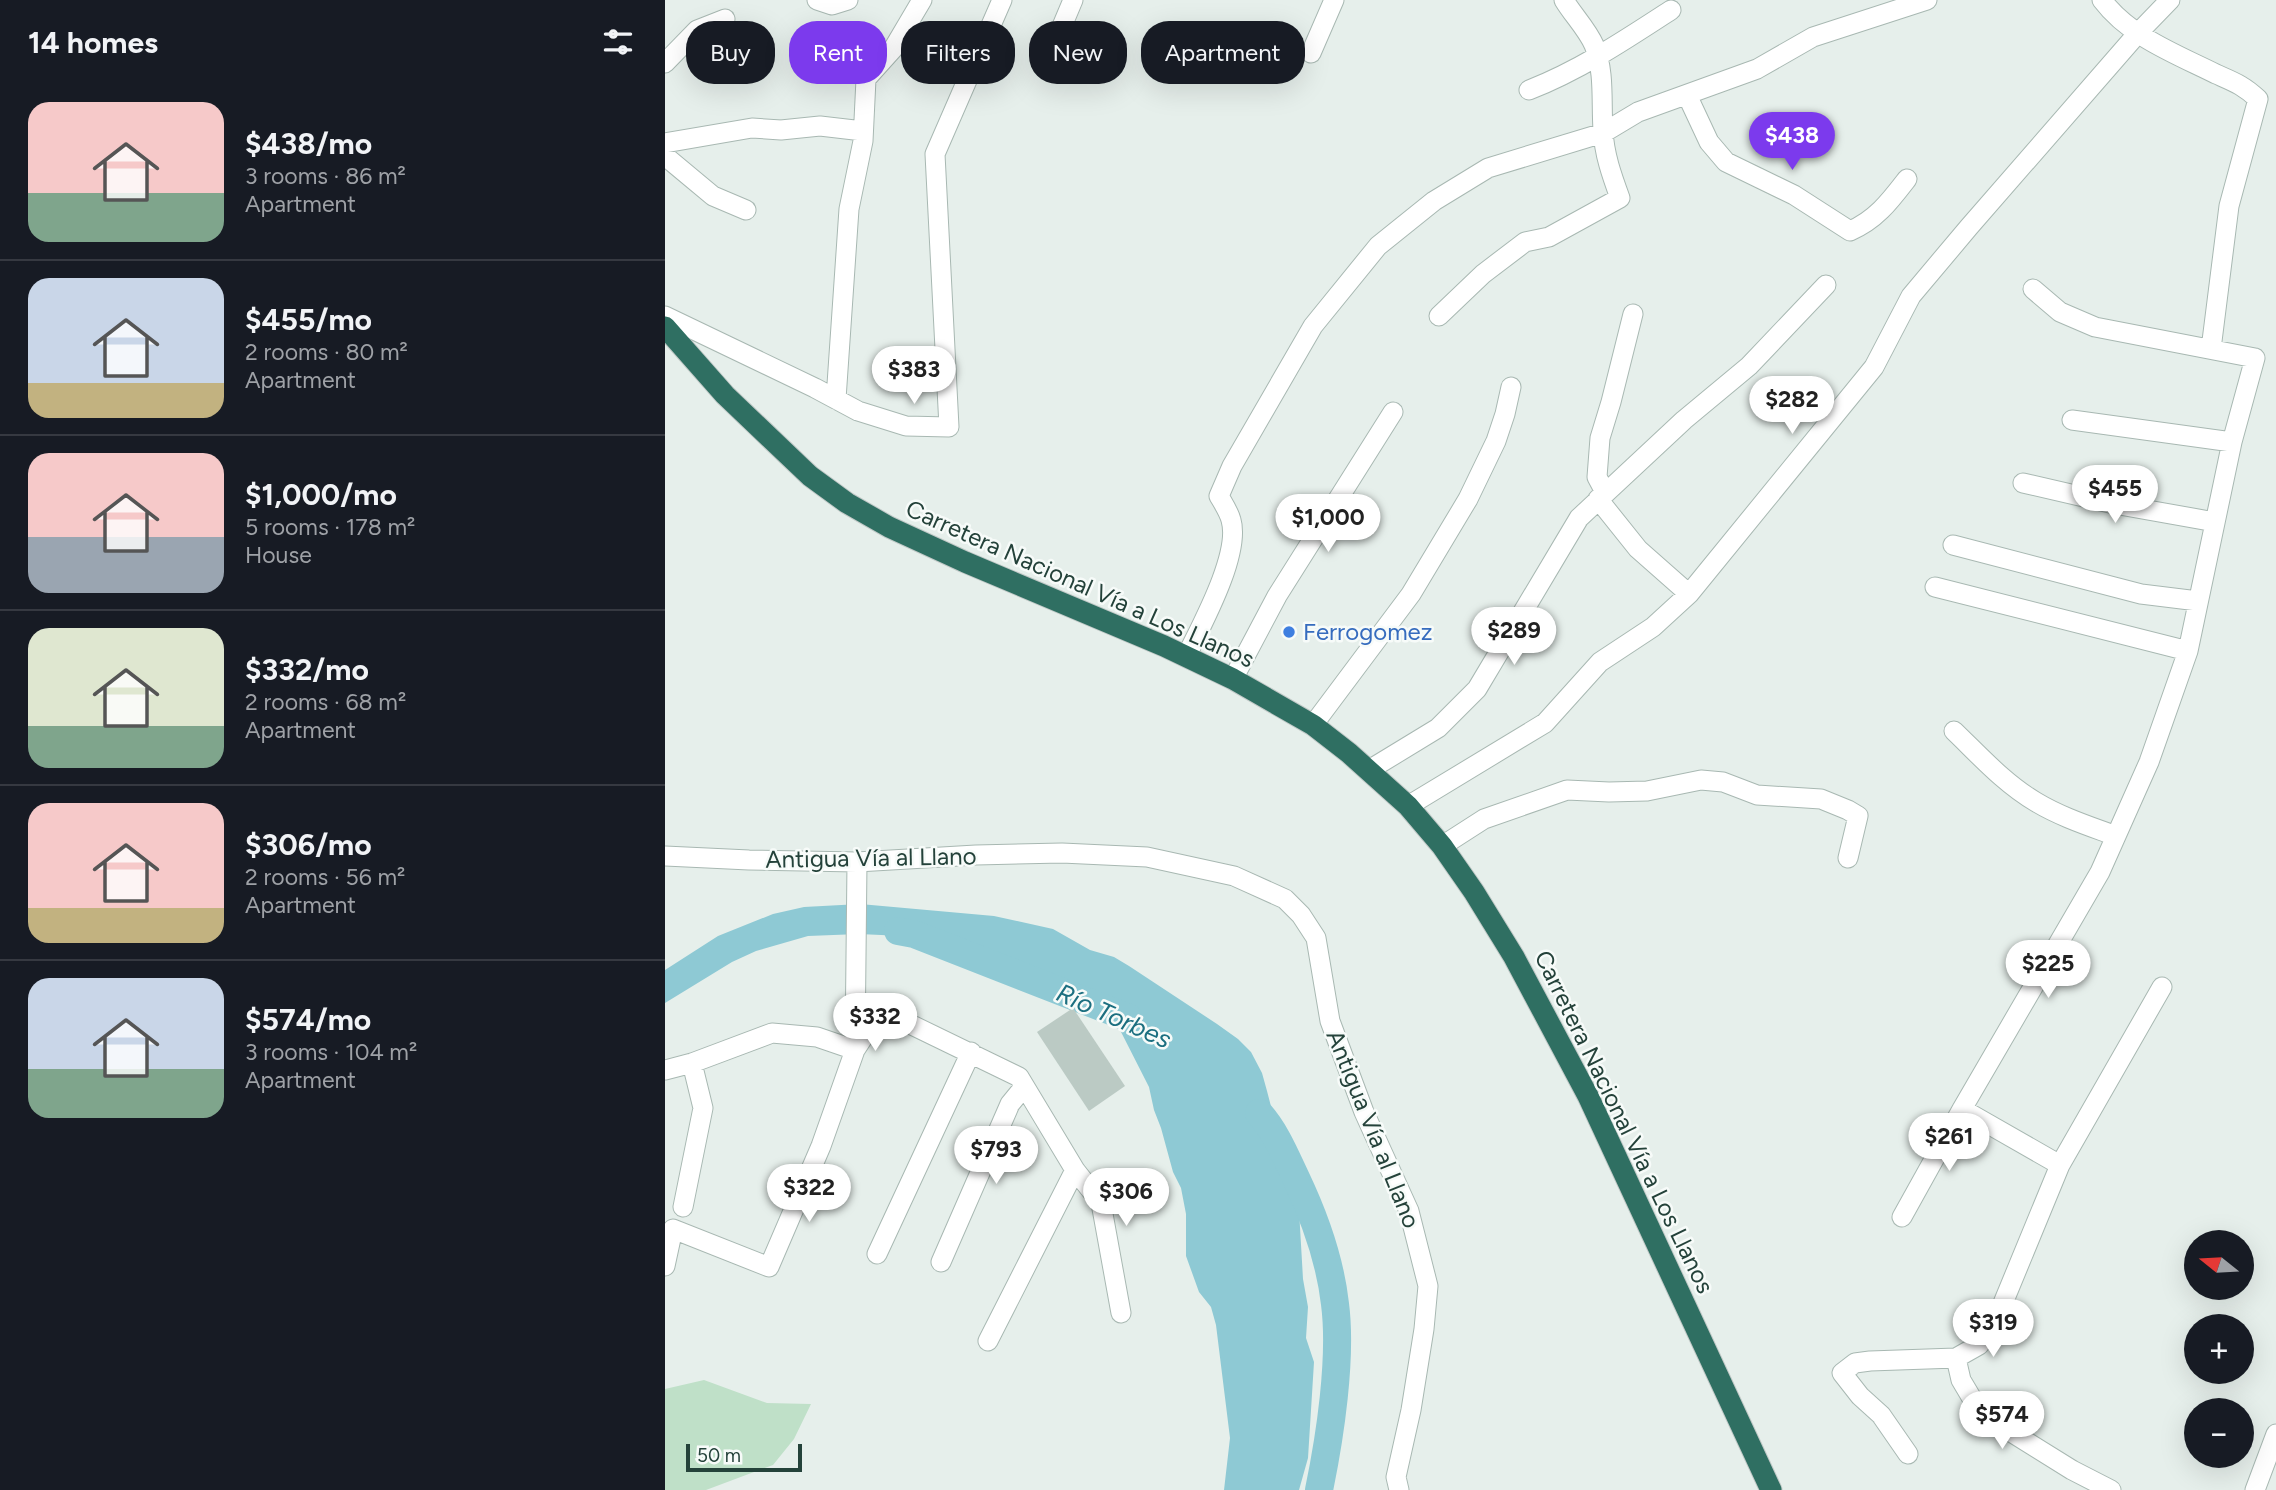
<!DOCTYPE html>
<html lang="en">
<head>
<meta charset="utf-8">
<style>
	:root { --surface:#171b24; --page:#20242c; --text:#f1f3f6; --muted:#9ea1a6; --line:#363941; --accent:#7c3aed }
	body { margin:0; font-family:Figtree,sans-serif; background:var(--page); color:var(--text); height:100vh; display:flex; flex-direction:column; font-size:26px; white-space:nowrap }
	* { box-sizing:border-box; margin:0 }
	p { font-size:23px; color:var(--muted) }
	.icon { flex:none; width:38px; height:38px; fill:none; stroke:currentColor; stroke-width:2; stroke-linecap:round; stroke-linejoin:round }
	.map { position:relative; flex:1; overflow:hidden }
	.sheet { display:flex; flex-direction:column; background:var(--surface); width:665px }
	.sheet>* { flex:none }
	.guide { position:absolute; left:21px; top:21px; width:665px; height:63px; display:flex; gap:14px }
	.needle { width:46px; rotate:288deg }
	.fabs { position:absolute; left:1519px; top:1230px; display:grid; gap:14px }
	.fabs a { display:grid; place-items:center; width:70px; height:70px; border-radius:50%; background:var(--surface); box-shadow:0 7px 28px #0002; font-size:35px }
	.scale { position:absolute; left:21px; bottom:18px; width:116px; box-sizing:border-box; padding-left:7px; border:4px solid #24423a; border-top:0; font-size:19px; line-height:24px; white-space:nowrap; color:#24423a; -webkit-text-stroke:5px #f7fbf9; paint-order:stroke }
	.price { position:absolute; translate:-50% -60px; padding:0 16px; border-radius:24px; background:#fff; color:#222; font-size:23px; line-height:46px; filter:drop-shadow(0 2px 4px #0008) }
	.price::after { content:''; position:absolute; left:50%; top:42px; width:21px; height:16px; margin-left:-10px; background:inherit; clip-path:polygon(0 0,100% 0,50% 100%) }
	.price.current { background:var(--accent); color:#fff }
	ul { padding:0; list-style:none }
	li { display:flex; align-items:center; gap:21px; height:175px; padding:0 28px }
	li+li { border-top:2px solid var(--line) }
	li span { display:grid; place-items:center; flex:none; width:196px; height:140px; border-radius:21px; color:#555 }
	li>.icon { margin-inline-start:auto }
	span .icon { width:84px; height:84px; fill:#fffc; stroke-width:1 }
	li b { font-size:30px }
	h2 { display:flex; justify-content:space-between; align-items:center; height:84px; padding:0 28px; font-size:30px }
	.chip { padding:0 24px; border-radius:28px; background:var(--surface); box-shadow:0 7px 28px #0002; font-size:24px; line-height:63px }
	.chip.current { background:var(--accent); color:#fff }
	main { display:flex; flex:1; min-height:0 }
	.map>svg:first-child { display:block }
	.green { fill:#bfe0c8 }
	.water { fill:#8ec9d4 }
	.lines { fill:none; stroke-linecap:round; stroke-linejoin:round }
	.river { stroke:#8ec9d4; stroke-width:28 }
	.building { fill:#bbcac4 }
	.minor-casing { stroke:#a8b8b2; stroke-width:21 }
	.highway-casing { stroke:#c2cac8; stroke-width:23 }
	.minor { stroke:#fff; stroke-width:19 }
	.highway { stroke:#2f6f62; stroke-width:21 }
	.shop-dot { fill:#3f7fe0; stroke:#f7fbf9; stroke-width:2.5 }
	.labels { text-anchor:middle; stroke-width:5; stroke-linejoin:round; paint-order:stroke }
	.street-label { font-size:24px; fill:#24423a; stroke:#f7fbf9 }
	.shop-label { font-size:24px; fill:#366cbe; stroke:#f7fbf9; text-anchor:start }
	.water-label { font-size:26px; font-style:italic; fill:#1c6f80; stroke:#f7fbf9 }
</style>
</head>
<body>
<main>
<section class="sheet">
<h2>14 homes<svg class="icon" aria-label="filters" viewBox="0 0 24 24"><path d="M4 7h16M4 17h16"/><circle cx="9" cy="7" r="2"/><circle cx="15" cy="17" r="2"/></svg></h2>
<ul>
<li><span style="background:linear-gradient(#f6c9c9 65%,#7fa58c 0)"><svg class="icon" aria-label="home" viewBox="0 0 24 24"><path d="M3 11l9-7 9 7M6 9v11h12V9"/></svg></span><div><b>$438/mo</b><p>3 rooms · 86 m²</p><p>Apartment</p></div></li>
<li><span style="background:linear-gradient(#c9d6e8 75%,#c2b280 0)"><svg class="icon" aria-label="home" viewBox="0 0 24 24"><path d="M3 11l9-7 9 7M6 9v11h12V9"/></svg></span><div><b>$455/mo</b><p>2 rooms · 80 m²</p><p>Apartment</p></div></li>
<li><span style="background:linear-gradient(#f6c9c9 60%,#9aa5b1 0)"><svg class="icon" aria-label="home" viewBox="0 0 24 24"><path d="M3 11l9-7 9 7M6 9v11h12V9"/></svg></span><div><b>$1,000/mo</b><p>5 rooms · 178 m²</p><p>House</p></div></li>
<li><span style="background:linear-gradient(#dfe7d0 70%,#7fa58c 0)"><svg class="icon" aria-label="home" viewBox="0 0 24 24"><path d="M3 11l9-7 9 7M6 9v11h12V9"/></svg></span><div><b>$332/mo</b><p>2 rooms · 68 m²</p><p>Apartment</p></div></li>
<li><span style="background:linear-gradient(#f6c9c9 75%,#c2b280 0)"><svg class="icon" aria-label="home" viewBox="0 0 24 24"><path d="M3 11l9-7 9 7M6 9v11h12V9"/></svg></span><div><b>$306/mo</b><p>2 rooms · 56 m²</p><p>Apartment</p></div></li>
<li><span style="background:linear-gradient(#c9d6e8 65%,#7fa58c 0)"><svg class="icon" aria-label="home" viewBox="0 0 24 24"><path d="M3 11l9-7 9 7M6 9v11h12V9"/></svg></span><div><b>$574/mo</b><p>3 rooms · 104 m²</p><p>Apartment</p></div></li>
</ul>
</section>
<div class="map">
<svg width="1611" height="1490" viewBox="0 0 1611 1490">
	<rect width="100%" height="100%" fill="#e6efeb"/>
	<path class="green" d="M 39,1380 L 102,1403 L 146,1404 L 129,1439 L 108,1465 L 41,1490 L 0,1490 L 0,1389 Z"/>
	<path class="water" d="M 195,904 L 329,916 L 388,929 L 425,950 L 449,957 L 464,966 L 552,1024 L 573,1039 L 586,1052 L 597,1073 L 602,1091 L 614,1137 L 621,1180 L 634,1210 L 638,1279 L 643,1307 L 641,1338 L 649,1362 L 643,1458 L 634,1490 L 559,1490 L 565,1438 L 551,1325 L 546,1307 L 534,1292 L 521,1256 L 521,1214 L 516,1188 L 508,1172 L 496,1128 L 489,1110 L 484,1087 L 453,1026 L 440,1012 L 404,982 L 349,959 L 293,945 L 281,945 L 238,936 L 194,934 L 143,936 L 91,951 L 67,962 L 0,1003 L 0,970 L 53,936 L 108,914 L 139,907 Z"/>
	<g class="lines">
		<path class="river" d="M 233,931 L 249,934 L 464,1018
			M 594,1113 C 611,1132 620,1155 631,1178 C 650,1218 665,1259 670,1304 C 677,1358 665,1437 654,1490"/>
	</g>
	<path class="building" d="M 408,1008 L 460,1086 L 424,1111 L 372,1032 Z"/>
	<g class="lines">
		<defs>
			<path id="minor" d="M 152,0 L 167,5 L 183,0
				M 1437,0 C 1465,37 1511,54 1551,74 C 1569,82 1578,85 1593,99 L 1564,206 L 1546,349
				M 387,50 L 408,0
				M 646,53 L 669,0
				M 0,63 L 32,30 L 60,19
				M 864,90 C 915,70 960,40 1006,10
				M 1022,95 L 1044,142 L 1061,162 L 1129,195 L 1185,231 C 1211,220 1225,201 1242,179
				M 0,143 L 87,128 L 116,130 L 155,126 L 198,131
				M 0,156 L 48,196 L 81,210
				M 0,316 L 150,388 L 193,411 L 241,426 L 284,427 L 270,154 L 337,0
				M 774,316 L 818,274 L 860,242 L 884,237 L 955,198 C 947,176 939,154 938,130 C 936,102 940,72 929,45 C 922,29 908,15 899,0
				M 171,399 L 184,209 L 198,141 L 201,79 L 228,49 L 257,0
				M 1407,420 L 1567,442
				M 1358,483 L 1449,504 L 1550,522
				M 940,492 L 932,477 L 935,438 L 946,402 L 968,314
				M 933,499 L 973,549 L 1024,594
				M 1288,545 L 1476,594 L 1533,601
				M 1270,587 L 1523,651
				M 521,657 C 536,626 576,554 566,520 C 564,512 558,503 554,496 L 567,466 L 648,326 L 713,246 L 769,201 L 823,168 L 938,133 L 973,112 L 1092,69 L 1148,37 L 1262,0
				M 568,679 L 612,596 L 728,412
				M 648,725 L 746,594 L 803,499 L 831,441 L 840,414 L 846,387
				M 1289,731 C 1315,756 1340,784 1371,802 C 1396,817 1424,826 1451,836
				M 704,770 L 773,728 L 812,689 L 914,518 L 1019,420 L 1084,366 L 1161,285
				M 743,806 L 880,723 L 935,662 L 988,627 L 1024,594 L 1209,367 L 1246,296 L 1304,227 L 1473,33 L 1505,0
				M 777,846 L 819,819 L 902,790 L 944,792 L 982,791 L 1036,780 L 1058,782 L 1092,795 L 1156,799 L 1183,810 L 1193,816 L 1183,858
				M 0,856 L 84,860 L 192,862 L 311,855 L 397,853 L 482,857 L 569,876 L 620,899 L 636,915 L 651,938 L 665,1021 L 699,1112 L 744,1211 L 763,1286 L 759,1329 L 746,1410 L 731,1477 L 734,1490
				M 0,1070 L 27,1063 L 107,1033 L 152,1037 L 190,1050 L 192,862
				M 1297,1109 L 1395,1165
				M 18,1207 L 38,1108 L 27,1063
				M 1237,1217 L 1297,1109 L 1435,872 L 1484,762 L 1523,651 L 1567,442 L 1590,358 L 1430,327 L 1395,312 L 1368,289
				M 212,1254 L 306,1052
				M 276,1262 L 345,1104 L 354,1093 L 361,1089
				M 0,1266 L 8,1229 L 104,1267 L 156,1146 L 190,1050 L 216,1010 L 354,1077 L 410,1170 L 436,1203 L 456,1313
				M 323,1341 L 410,1170
				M 1291,1358 L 1296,1380 L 1312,1407 L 1338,1427 L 1407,1470 L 1446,1490
				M 1243,1454 L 1216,1415 L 1195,1396 L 1177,1373 L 1190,1363 L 1205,1361 L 1291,1358 L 1314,1345 L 1329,1325 L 1395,1165 L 1497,987
				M 1590,1490 L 1611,1434"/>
			<path id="highway" d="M 0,327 L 60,395 L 145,476 L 182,503 L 224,527 L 300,562 L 499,646 L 568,679 L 648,725 L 684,753 L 743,806 L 777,846 L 809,892 L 849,957 L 923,1096 L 1106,1490"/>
		</defs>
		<use href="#minor" class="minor-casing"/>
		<use href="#highway" class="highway-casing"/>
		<use href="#minor" class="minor"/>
		<use href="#highway" class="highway"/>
	</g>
	<circle class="shop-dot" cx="624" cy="632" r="7"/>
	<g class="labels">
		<g class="street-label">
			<text transform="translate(415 584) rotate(24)" y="8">Carretera Nacional Vía a Los Llanos</text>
			<text transform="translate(206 858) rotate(-1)" y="8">Antigua Vía al Llano</text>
			<text transform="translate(959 1122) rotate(64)" y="8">Carretera Nacional Vía a Los Llanos</text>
			<text transform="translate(708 1129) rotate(68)" y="8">Antigua Vía al Llano</text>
		</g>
		<g class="shop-label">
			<text x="638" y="640">Ferrogomez</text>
		</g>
		<g class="water-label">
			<text transform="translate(449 1016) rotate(24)" y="9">Río Torbes</text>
		</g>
	</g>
</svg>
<div class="fabs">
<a><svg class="needle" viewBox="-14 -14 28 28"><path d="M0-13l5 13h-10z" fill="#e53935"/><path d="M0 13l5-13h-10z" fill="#9ea1a6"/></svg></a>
<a>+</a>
<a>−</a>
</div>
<div class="scale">50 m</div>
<b class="price current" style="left:1127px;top:172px">$438</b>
<b class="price" style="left:249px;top:406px">$383</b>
<b class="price" style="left:1127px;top:436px">$282</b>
<b class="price" style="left:1450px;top:525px">$455</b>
<b class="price" style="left:663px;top:554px">$1,000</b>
<b class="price" style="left:849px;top:667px">$289</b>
<b class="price" style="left:1383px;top:1000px">$225</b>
<b class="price" style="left:210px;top:1053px">$332</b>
<b class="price" style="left:1284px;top:1173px">$261</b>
<b class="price" style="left:331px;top:1186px">$793</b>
<b class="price" style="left:144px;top:1224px">$322</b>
<b class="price" style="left:461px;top:1228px">$306</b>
<b class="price" style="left:1328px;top:1359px">$319</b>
<b class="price" style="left:1337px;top:1451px">$574</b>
<div class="guide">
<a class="chip">Buy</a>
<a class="chip current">Rent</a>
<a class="chip">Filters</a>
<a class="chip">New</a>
<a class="chip">Apartment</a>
</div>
</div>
</main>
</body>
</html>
